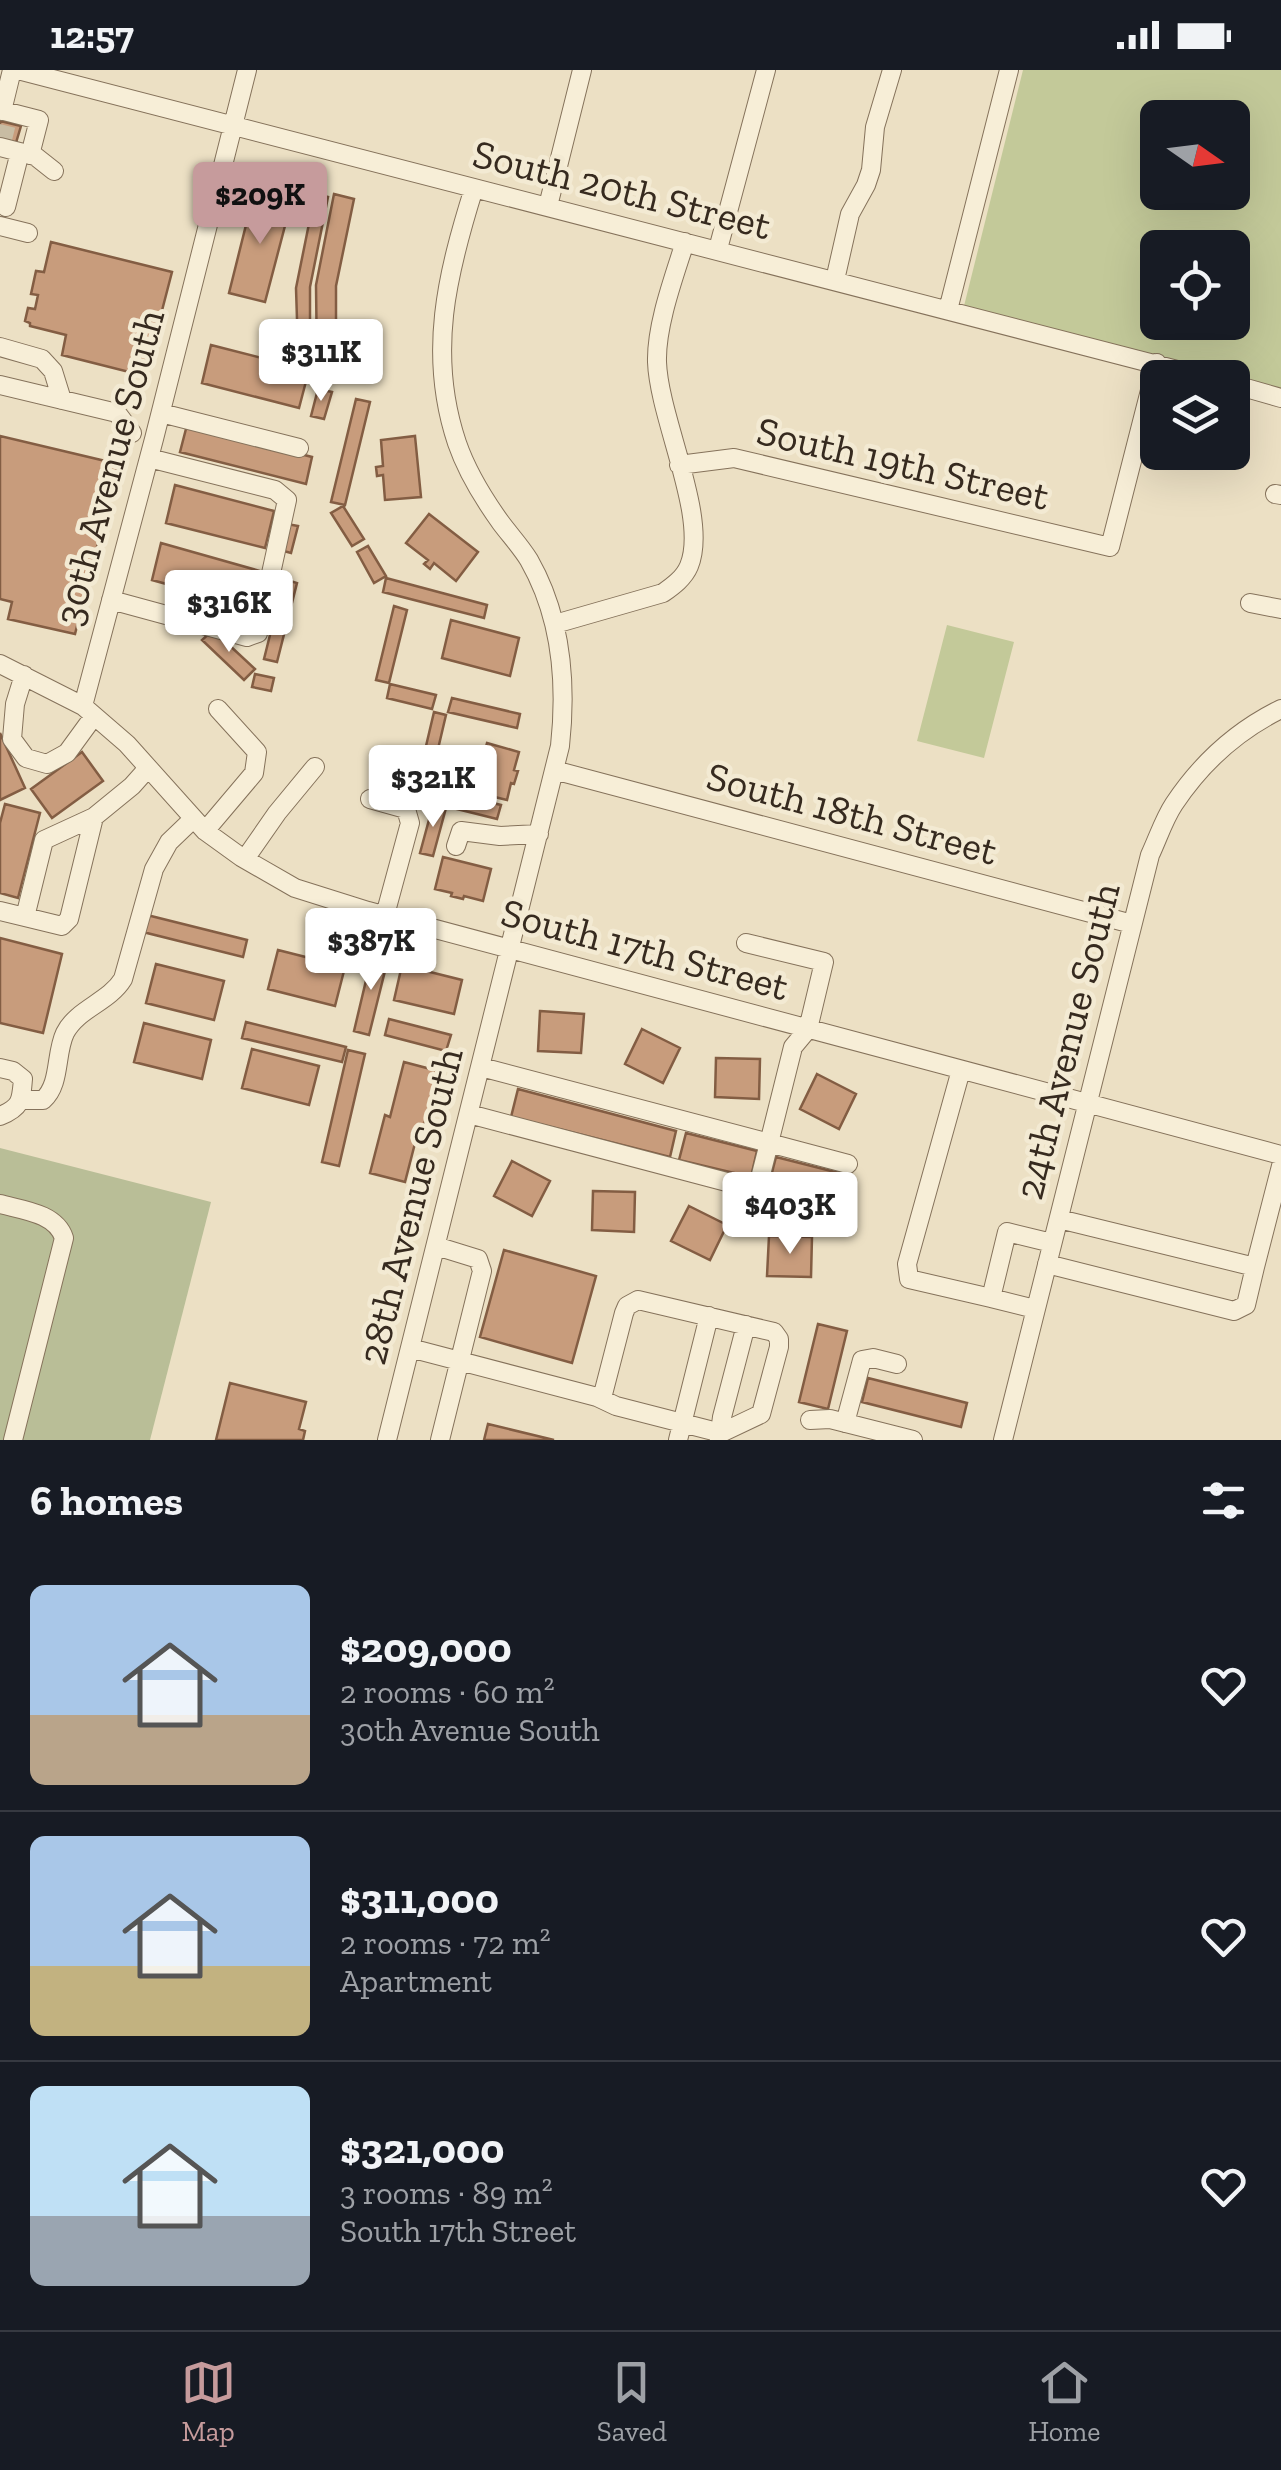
<!DOCTYPE html>
<html lang="en">
<head>
<meta charset="utf-8">
<style>
	:root { --surface:#171b24; --page:#242831; --text:#f1f3f6; --muted:#9ea1a6; --line:#363941; --accent:#c69b9c }
	body { margin:0; font-family:"Zilla Slab",serif; background:var(--page); color:var(--text); height:100vh; display:flex; flex-direction:column; font-size:38px; white-space:nowrap }
	* { box-sizing:border-box; margin:0 }
	p { font-size:32px; color:var(--muted) }
	.icon { flex:none; width:55px; height:55px; fill:none; stroke:currentColor; stroke-width:2; stroke-linecap:round; stroke-linejoin:round }
	.map { position:relative; height:1370px; overflow:hidden }
	.drawer { display:flex; flex-direction:column; background:var(--surface); flex:1 }
	.drawer>* { flex:none }
	.needle { width:65px; rotate:104deg }
	.buttons { position:absolute; left:1140px; top:30px; display:grid; gap:20px }
	.buttons a { display:grid; place-items:center; width:110px; height:110px; border-radius:15px; background:var(--surface); box-shadow:0 10px 40px #0002; font-size:50px }
	.price { position:absolute; translate:-50% -85px; padding:0 22px; border-radius:10px; background:#fff; color:#222; font-size:32px; line-height:65px; filter:drop-shadow(0 2px 5px #0008) }
	.price::after { content:''; position:absolute; left:50%; top:60px; width:30px; height:22px; margin-left:-15px; background:inherit; clip-path:polygon(0 0,100% 0,50% 100%) }
	.price.current { background:var(--accent); color:#111 }
	ul { padding:0; list-style:none }
	li { display:flex; align-items:center; gap:30px; height:250px; padding:0 30px }
	li+li { border-top:2px solid var(--line) }
	li span { display:grid; place-items:center; flex:none; width:280px; height:200px; border-radius:15px; color:#555 }
	li>.icon { margin-inline-start:auto }
	span .icon { width:120px; height:120px; fill:#fffc; stroke-width:1 }
	li b { font-size:42px }
	h2 { display:flex; justify-content:space-between; align-items:center; height:120px; padding:0 30px; font-size:42px }
	.status { display:flex; justify-content:space-between; align-items:center; height:70px; padding:0 50px; background:var(--surface); direction:ltr }
	.status svg { height:28px; fill:currentColor }
	.menu { display:flex; justify-content:space-around; align-items:center; height:140px; border-top:2px solid var(--line); background:var(--surface); font-size:28px; color:var(--muted) }
	.menu a { display:grid; justify-items:center; gap:5px }
	.menu .current { color:var(--accent) }
	.map>svg:first-child { display:block }
	.green { fill:#c3c999; fill-rule:evenodd }
	.cemetery { fill:#b9be97 }
	.building { fill:#c89c7c; stroke:#835d43; stroke-width:2.5 }
	.lines { fill:none; stroke-linecap:round; stroke-linejoin:round }
	.minor-tunnel { stroke:#c8bca3; stroke-width:18; stroke-dasharray:18 9; stroke-linecap:butt }
	.minor-casing { stroke:#85725b; stroke-width:20 }
	.minor { stroke:#f7eed7; stroke-width:18 }
	.labels { text-anchor:middle; stroke-width:9; stroke-linejoin:round; paint-order:stroke }
	.street-label { font-size:40px; fill:#362a1f; stroke:#f3ead3 }
</style>
</head>
<body>
<div class="status"><b>12:57</b><svg viewBox="0 0 49 12"><path d="M0 12V9h3v3zM5 12V6h3v6zM10 12V3h3v9zM15 12V0h3v12zM26 1h20v11H26zM47 4h2v5h-2z"/></svg></div>
<div class="map">
<svg width="1281" height="1370" viewBox="0 0 1281 1370">
	<rect width="100%" height="100%" fill="#ece0c4"/>
	<path class="green" d="M 1023,0 L 1281,0 L 1281,318 L 964,236 ZM 1158,48 L 1232,48 L 1232,122 L 1158,122 ZM 1158,178 L 1232,178 L 1232,252 L 1158,252 Z
		M 947,555 L 1014,572 L 984,688 L 917,671 Z"/>
	<path class="cemetery" d="M 0,1078 L 211,1132 L 150,1370 L 0,1370 Z"/>
	<path class="building" d="M 0,51 L 21,56 L 15,76 L 0,72 Z
		M 254,123 L 291,133 L 265,232 L 229,223 Z
		M 315,124 L 328,127 L 310,217 L 310,280 L 298,281 L 296,218 Z
		M 334,124 L 354,129 L 336,216 L 336,298 L 317,296 L 316,215 Z
		M 51,172 L 172,202 L 145,306 L 62,285 L 66,265 L 30,256 L 30,253 L 25,251 L 28,238 L 35,239 L 38,225 L 31,224 L 36,201 L 44,202 Z
		M 211,275 L 309,300 L 299,338 L 202,313 Z
		M 318,319 L 332,322 L 324,349 L 311,346 Z
		M 356,329 L 370,332 L 345,435 L 331,432 Z
		M 187,355 L 312,387 L 306,414 L 180,382 Z
		M 0,366 L 118,394 L 75,564 L 8,549 L 12,532 L 0,529 Z
		M 415,366 L 421,427 L 385,430 L 383,405 L 377,406 L 376,397 L 383,396 L 381,370 Z
		M 175,415 L 274,441 L 265,478 L 166,453 Z
		M 343,436 L 364,469 L 352,476 L 331,443 Z
		M 429,444 L 478,482 L 456,511 L 434,493 L 430,499 L 424,494 L 428,490 L 406,473 Z
		M 287,454 L 298,456 L 291,483 L 280,480 Z
		M 161,473 L 260,501 L 250,537 L 152,510 Z
		M 368,476 L 386,506 L 374,513 L 357,482 Z
		M 386,508 L 487,535 L 484,548 L 383,522 Z
		M 284,509 L 297,513 L 277,592 L 264,589 Z
		M 394,536 L 407,540 L 389,613 L 376,610 Z
		M 451,550 L 519,568 L 510,606 L 442,588 Z
		M 213,560 L 255,599 L 244,610 L 202,570 Z
		M 255,604 L 274,608 L 271,621 L 252,617 Z
		M 390,614 L 436,625 L 432,639 L 387,628 Z
		M 452,628 L 520,644 L 517,658 L 448,642 Z
		M 434,642 L 446,645 L 438,679 L 426,676 Z
		M 0,663 L 25,718 L 0,730 Z
		M 487,673 L 519,682 L 514,700 L 518,701 L 514,714 L 511,713 L 507,730 L 474,722 Z
		M 82,682 L 103,711 L 52,748 L 31,719 Z
		M 452,723 L 501,735 L 497,749 L 449,737 Z
		M 5,734 L 40,743 L 18,828 L 0,823 L 0,753 Z
		M 433,735 L 446,738 L 433,786 L 420,783 Z
		M 443,787 L 491,799 L 483,831 L 464,826 L 463,829 L 451,826 L 452,823 L 435,819 Z
		M 147,845 L 247,870 L 243,887 L 143,862 Z
		M 0,868 L 62,884 L 43,963 L 0,953 Z
		M 278,880 L 345,897 L 335,936 L 268,919 Z
		M 373,881 L 389,885 L 369,965 L 354,961 Z
		M 156,894 L 224,911 L 214,950 L 146,933 Z
		M 402,895 L 462,910 L 454,944 L 394,930 Z
		M 540,941 L 584,944 L 581,983 L 538,981 Z
		M 389,949 L 451,965 L 446,981 L 385,965 Z
		M 246,952 L 346,977 L 342,992 L 242,968 Z
		M 144,953 L 211,970 L 202,1009 L 134,992 Z
		M 642,959 L 680,978 L 663,1013 L 625,994 Z
		M 252,979 L 319,996 L 309,1035 L 242,1018 Z
		M 348,980 L 365,984 L 339,1096 L 322,1092 Z
		M 716,988 L 760,989 L 759,1029 L 715,1027 Z
		M 404,992 L 438,1001 L 424,1055 L 420,1054 L 405,1112 L 370,1103 L 385,1045 L 390,1047 Z
		M 817,1004 L 856,1024 L 839,1059 L 800,1039 Z
		M 518,1019 L 676,1061 L 670,1087 L 511,1047 Z
		M 686,1063 L 757,1081 L 751,1107 L 679,1090 Z
		M 776,1087 L 847,1105 L 840,1131 L 769,1114 Z
		M 512,1091 L 550,1111 L 532,1146 L 494,1126 Z
		M 593,1121 L 635,1122 L 634,1162 L 592,1160 Z
		M 689,1136 L 727,1155 L 710,1190 L 671,1171 Z
		M 769,1166 L 812,1167 L 811,1207 L 767,1206 Z
		M 504,1180 L 596,1206 L 572,1293 L 480,1267 Z
		M 818,1254 L 847,1261 L 828,1339 L 799,1332 Z
		M 868,1308 L 967,1333 L 961,1357 L 862,1332 Z
		M 230,1313 L 306,1332 L 299,1359 L 305,1361 L 303,1370 L 216,1370 Z
		M 488,1354 L 554,1370 L 484,1370 Z"/>
	<g class="lines">
		<path class="minor-tunnel" d="M 2,73 L 7,53"/>
		<defs>
			<path id="minor" d="M 18,0 L 1208,308
				M 0,40 L 39,50 L 30,85
				M 2,41 L 12,0
				M 0,77 L 35,86 L 54,101
				M 548,136 L 582,0
				M 6,137 L 20,82
				M 0,156 L 28,163
				M 718,179 L 766,0
				M 835,210 L 850,144 L 866,115 L 871,100 L 875,57 L 892,0
				M 948,240 L 1009,0
				M 0,277 L 42,289 L 53,301 L 62,330
				M 1232,314 L 1281,328
				M 0,315 L 117,343 L 132,363
				M 161,343 L 299,378
				M 679,395 L 734,388 L 1110,477 L 1157,293
				M 1275,424 L 1281,425
				M 111,530 L 247,567 L 258,563 L 287,430 L 275,420 L 149,388
				M 1250,533 L 1281,539
				M 555,554 L 663,523 C 673,516 684,508 689,496 C 709,448 659,349 657,292 C 656,255 674,207 685,172
				M 0,594 L 83,636 L 127,674 L 205,761 L 241,787 L 295,818 L 368,841 L 1281,1085
				M 24,605 L 15,634 L 12,669 L 26,688 L 47,694 L 67,683 L 94,646
				M 83,636 L 154,369 L 247,0
				M 554,700 L 1132,854
				M 370,729 L 406,739 L 410,753 L 385,845
				M 205,761 L 254,703 L 257,682 L 218,639
				M 456,776 L 461,761 L 500,766 L 539,764
				M 245,789 L 277,743 L 315,697
				M 0,841 L 25,847 L 44,770 L 94,747 L 132,716 L 148,698
				M 25,847 L 62,856 L 69,849 L 94,747
				M 746,873 L 824,892 L 808,959 L 793,977 L 769,1073 L 848,1094
				M 481,997 L 769,1073 L 757,1120 L 835,1141
				M 0,998 L 13,1001 L 23,1009 C 21,1030 22,1037 0,1046
				M 961,1000 L 907,1194 L 909,1209 L 991,1228 L 1007,1162 L 1052,1173
				M 21,1030 L 43,1030 C 61,1014 55,984 65,963 C 77,939 109,932 123,909 L 154,799 L 169,772 L 193,749
				M 469,1044 L 757,1120
				M 0,1134 C 22,1140 56,1143 64,1168 L 13,1370
				M 1059,1149 L 1255,1197 L 1281,1096
				M 436,1176 L 478,1189 L 482,1201 L 440,1370
				M 1047,1194 L 1234,1241 L 1246,1235 L 1255,1197
				M 991,1228 L 1035,1239
				M 410,1278 L 597,1327 L 616,1336 L 721,1363 L 761,1344 L 779,1277 L 779,1269 L 774,1262 L 638,1230 L 627,1236 L 624,1243 L 602,1328
				M 810,1350 L 830,1349 L 913,1370
				M 845,1353 L 862,1290 L 873,1288 L 897,1294
				M 387,1370 L 560,676 C 567,612 561,546 529,490 C 521,477 510,465 501,453 C 483,428 467,402 457,373 C 427,284 447,204 474,118
				M 678,1370 L 709,1246
				M 719,1370 L 722,1347 L 746,1255
				M 1003,1370 L 1150,785 C 1158,768 1164,749 1174,734 C 1202,692 1236,661 1281,639"/>
		</defs>
		<use href="#minor" class="minor-casing"/>
		<use href="#minor" class="minor"/>
	</g>
	<g class="labels">
		<g class="street-label">
			<text transform="translate(622 119) rotate(14)" y="14">South 20th Street</text>
			<text transform="translate(903 393) rotate(13)" y="14">South 19th Street</text>
			<text transform="translate(109 397) rotate(-75)" y="14">30th Avenue South</text>
			<text transform="translate(852 743) rotate(15)" y="14">South 18th Street</text>
			<text transform="translate(645 879) rotate(15)" y="14">South 17th Street</text>
			<text transform="translate(1067 971) rotate(-76)" y="14">24th Avenue South</text>
			<text transform="translate(410 1136) rotate(-76)" y="14">28th Avenue South</text>
		</g>
	</g>
</svg>
<div class="buttons">
<a><svg class="needle" viewBox="-14 -14 28 28"><path d="M0-13l5 13h-10z" fill="#e53935"/><path d="M0 13l5-13h-10z" fill="#9ea1a6"/></svg></a>
<a><svg class="icon" aria-label="locate" viewBox="0 0 24 24"><circle cx="12" cy="12" r="6"/><path d="M12 2v4M12 18v4M2 12h4M18 12h4"/></svg></a>
<a><svg class="icon" aria-label="layers" viewBox="0 0 24 24"><path d="M12 4l9 5-9 5-9-5zM3 14l9 5 9-5"/></svg></a>
</div>
<b class="price current" style="left:260px;top:177px">$209K</b>
<b class="price" style="left:321px;top:334px">$311K</b>
<b class="price" style="left:229px;top:585px">$316K</b>
<b class="price" style="left:433px;top:760px">$321K</b>
<b class="price" style="left:371px;top:923px">$387K</b>
<b class="price" style="left:790px;top:1187px">$403K</b>
</div>
<section class="drawer">
<h2>6 homes<svg class="icon" aria-label="filters" viewBox="0 0 24 24"><path d="M4 7h16M4 17h16"/><circle cx="9" cy="7" r="2"/><circle cx="15" cy="17" r="2"/></svg></h2>
<ul>
<li><span style="background:linear-gradient(#a9c7e8 65%,#b9a48a 0)"><svg class="icon" aria-label="home" viewBox="0 0 24 24"><path d="M3 11l9-7 9 7M6 9v11h12V9"/></svg></span><div><b>$209,000</b><p>2 rooms · 60 m²</p><p>30th Avenue South</p></div><svg class="icon" aria-label="heart" viewBox="0 0 24 24"><path d="M12 20l-8-8c-3-5 5-10 8-4 3-6 11-1 8 4z"/></svg></li>
<li><span style="background:linear-gradient(#a9c7e8 65%,#c2b280 0)"><svg class="icon" aria-label="home" viewBox="0 0 24 24"><path d="M3 11l9-7 9 7M6 9v11h12V9"/></svg></span><div><b>$311,000</b><p>2 rooms · 72 m²</p><p>Apartment</p></div><svg class="icon" aria-label="heart" viewBox="0 0 24 24"><path d="M12 20l-8-8c-3-5 5-10 8-4 3-6 11-1 8 4z"/></svg></li>
<li><span style="background:linear-gradient(#bfe0f5 65%,#9aa5b1 0)"><svg class="icon" aria-label="home" viewBox="0 0 24 24"><path d="M3 11l9-7 9 7M6 9v11h12V9"/></svg></span><div><b>$321,000</b><p>3 rooms · 89 m²</p><p>South 17th Street</p></div><svg class="icon" aria-label="heart" viewBox="0 0 24 24"><path d="M12 20l-8-8c-3-5 5-10 8-4 3-6 11-1 8 4z"/></svg></li>
</ul>
</section>
<nav class="menu">
<a class="current"><svg class="icon" aria-label="map" viewBox="0 0 24 24"><path d="M3 6l6-2 6 2 6-2v14l-6 2-6-2-6 2zM9 4v14M15 6v14"/></svg>Map</a>
<a><svg class="icon" aria-label="saved" viewBox="0 0 24 24"><path d="M7 4h10v16l-5-4-5 4z"/></svg>Saved</a>
<a><svg class="icon" aria-label="home" viewBox="0 0 24 24"><path d="M3 11l9-7 9 7M6 9v11h12V9"/></svg>Home</a>
</nav>
</body>
</html>
